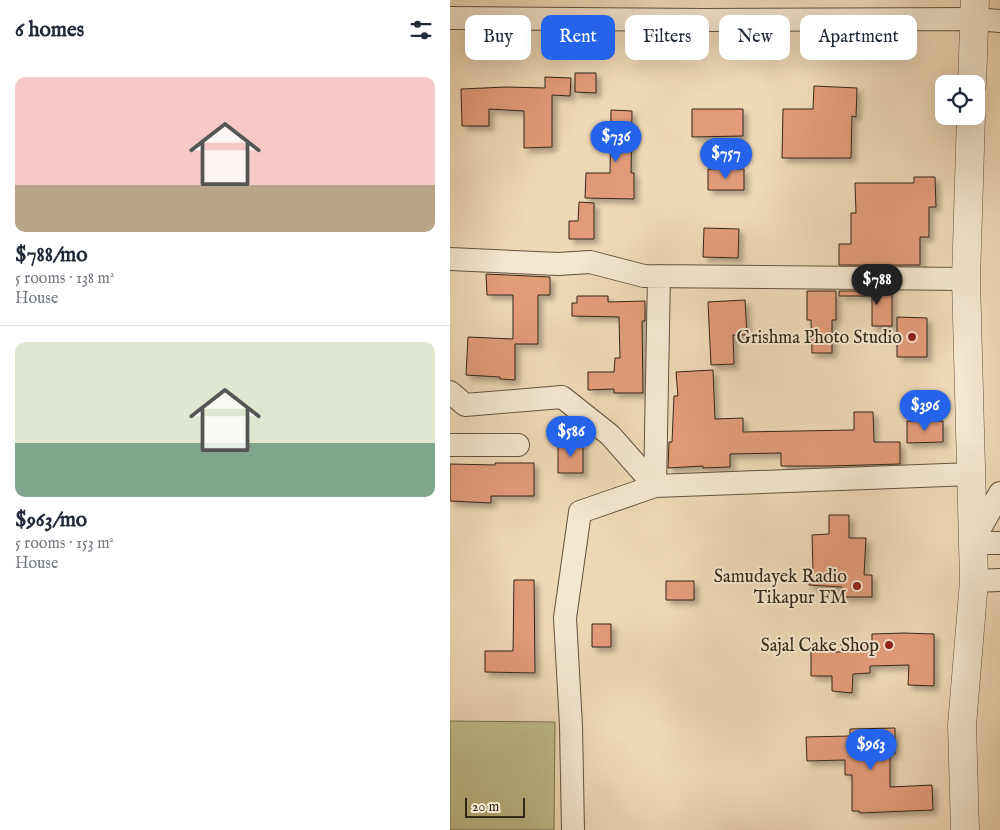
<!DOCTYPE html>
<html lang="en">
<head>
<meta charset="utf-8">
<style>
	:root { --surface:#fff; --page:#f6f6f7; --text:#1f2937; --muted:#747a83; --line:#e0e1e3; --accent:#2563eb }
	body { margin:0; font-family:"IM FELL English",serif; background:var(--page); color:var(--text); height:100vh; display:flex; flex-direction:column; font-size:19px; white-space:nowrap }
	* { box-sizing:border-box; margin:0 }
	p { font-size:16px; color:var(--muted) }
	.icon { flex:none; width:28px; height:28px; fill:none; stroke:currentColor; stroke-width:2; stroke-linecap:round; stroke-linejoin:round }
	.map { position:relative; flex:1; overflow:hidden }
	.panel { display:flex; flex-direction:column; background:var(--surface); width:450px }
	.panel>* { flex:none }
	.guide { position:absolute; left:15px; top:15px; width:460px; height:45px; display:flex; gap:10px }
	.buttons { position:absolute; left:485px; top:75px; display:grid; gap:10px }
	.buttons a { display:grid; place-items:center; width:50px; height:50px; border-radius:10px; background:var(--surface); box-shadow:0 5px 20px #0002; font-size:25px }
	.scale { position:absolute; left:15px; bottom:12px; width:60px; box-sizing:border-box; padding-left:5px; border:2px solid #332718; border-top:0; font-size:14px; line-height:18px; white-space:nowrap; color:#332718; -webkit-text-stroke:4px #f5e6d0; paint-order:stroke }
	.price { position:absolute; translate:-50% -42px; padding:0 11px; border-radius:18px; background:var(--accent); color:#fff; font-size:16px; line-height:32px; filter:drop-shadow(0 1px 2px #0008) }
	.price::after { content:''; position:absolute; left:50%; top:30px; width:15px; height:11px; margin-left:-8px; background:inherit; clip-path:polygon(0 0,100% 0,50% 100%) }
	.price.on { background:#222; color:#fff }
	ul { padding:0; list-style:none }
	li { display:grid; align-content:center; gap:10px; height:265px; padding:0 15px }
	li+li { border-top:1px solid var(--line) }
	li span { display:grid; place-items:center; height:155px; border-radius:10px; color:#555 }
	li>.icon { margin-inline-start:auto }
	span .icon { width:90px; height:90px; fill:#fffc; stroke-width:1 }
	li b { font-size:21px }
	h2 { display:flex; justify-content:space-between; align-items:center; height:60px; padding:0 15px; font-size:21px }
	.tag { padding:0 18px; border-radius:10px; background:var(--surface); box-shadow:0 5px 20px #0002; font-size:18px; line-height:45px }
	.tag.on { background:var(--accent); color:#fff }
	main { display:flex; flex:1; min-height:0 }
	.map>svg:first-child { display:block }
	.green { fill:#c0bc89; stroke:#7a7250 }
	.building { fill:#e29b79; stroke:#332718; filter:url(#shadow) }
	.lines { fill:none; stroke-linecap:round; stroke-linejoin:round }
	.minor-casing { stroke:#625340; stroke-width:24 }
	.tertiary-casing { stroke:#625340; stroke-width:29 }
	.minor { stroke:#f5e6d0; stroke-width:22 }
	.tertiary { stroke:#f5e6d0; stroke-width:28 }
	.poi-dot { fill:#8f2418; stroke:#f5e6d0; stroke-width:2 }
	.labels { text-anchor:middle; stroke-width:4; stroke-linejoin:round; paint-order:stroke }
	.poi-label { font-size:18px; fill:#332718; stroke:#f5e6d0; text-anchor:end }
</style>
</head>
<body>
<main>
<section class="panel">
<h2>6 homes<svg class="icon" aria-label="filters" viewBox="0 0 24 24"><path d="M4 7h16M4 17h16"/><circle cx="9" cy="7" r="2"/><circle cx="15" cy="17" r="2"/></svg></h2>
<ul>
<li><span style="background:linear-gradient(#f6c9c9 70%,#b9a48a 0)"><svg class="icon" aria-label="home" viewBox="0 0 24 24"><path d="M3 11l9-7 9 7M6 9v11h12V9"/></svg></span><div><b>$788/mo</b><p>5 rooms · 138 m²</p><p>House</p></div></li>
<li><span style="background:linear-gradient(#dfe7d0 65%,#7fa58c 0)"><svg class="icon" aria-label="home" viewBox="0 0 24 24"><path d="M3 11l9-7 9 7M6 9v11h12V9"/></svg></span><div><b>$963/mo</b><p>5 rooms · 153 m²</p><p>House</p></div></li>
</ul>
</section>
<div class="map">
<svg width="550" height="830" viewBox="0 0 550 830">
	<defs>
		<filter id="shadow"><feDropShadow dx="4.5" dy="4.5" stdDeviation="2.5" flood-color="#0004"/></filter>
	</defs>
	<rect width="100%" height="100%" fill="#efd8b6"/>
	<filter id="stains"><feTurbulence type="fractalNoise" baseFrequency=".004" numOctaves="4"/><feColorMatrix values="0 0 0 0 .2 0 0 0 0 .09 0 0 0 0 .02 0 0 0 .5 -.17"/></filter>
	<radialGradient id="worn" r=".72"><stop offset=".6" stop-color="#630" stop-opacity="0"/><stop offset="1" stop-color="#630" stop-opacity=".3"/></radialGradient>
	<path class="green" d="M 0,721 L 105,722 L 104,830 L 0,830 Z"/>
	<path class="building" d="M 125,73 L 146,73 L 146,93 L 125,92 Z
		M 95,77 L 121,78 L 120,96 L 102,95 L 102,147 L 74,148 L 74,111 L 39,109 L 39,126 L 12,126 L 11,89 L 56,87 L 95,88 Z
		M 364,86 L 407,88 L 406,117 L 402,116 L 401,158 L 332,158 L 333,109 L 363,109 Z
		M 242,109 L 293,109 L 293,136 L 242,137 Z
		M 161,110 L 182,111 L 181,173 L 184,173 L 184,199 L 135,198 L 136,173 L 160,173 Z
		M 258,169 L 294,169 L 294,190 L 258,190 Z
		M 464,177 L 485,177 L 486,207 L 479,207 L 479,237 L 470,237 L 470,265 L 389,265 L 389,244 L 401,244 L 401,213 L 406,213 L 405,183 L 464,183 Z
		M 129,202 L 144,203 L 144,239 L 119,239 L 119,221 L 128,221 Z
		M 254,228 L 289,229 L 288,258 L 253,257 Z
		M 36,274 L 100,277 L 100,295 L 88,295 L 88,344 L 65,344 L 65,380 L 50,379 L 50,377 L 16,375 L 18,337 L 63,339 L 63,295 L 37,295 Z
		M 357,291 L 386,291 L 386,320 L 382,320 L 382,353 L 362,353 L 361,320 L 357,320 Z
		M 389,291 L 442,291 L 442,326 L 422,326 L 422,296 L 389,296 Z
		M 127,296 L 158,296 L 158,302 L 195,301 L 195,321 L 192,321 L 193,393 L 164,393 L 164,389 L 138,390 L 138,372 L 164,372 L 165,358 L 170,358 L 169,317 L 122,316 L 122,303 L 127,303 Z
		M 295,300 L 297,335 L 283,335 L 284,364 L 261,365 L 258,302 Z
		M 447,317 L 477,318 L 477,357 L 447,357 Z
		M 263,370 L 265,419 L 293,418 L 293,432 L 404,430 L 404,412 L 423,412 L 424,442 L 450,442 L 450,464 L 379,466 L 331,466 L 331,453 L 280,454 L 280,467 L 253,468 L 253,466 L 218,468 L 219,442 L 222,442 L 224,396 L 228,396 L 226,372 Z
		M 457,421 L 493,421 L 493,442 L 457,443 Z
		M 108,442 L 133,442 L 133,473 L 108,473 Z
		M 45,463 L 84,463 L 84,496 L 41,496 L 41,503 L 0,501 L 0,464 L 45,465 Z
		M 379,515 L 399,515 L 399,538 L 416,538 L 414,575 L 422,575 L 422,597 L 392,597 L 392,587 L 359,585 L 360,569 L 363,569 L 362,535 L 379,534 Z
		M 64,580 L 84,580 L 85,673 L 35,672 L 35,651 L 63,651 Z
		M 216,581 L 244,581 L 244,600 L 216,600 Z
		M 142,624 L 161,624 L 161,647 L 142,647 Z
		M 454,633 L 484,634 L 484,686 L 458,685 L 459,665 L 420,666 L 420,673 L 403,674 L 402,693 L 382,691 L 382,676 L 361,676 L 361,652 L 391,652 L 391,644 L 422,644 L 422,634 Z
		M 445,728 L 445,754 L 440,754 L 440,787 L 482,785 L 483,810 L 410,813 L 409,811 L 402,811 L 402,775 L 395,775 L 395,760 L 357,761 L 356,737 L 400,736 L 400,729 Z"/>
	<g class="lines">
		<defs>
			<path id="minor" d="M 0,18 L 253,20 L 524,19 L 550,21
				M 0,259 L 108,264 L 140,262 L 194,276 L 516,279
				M 209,276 L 205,486 L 522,474
				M 0,392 L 15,405 L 112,397 L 160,435 L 205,486 L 130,512 L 115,618 L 121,726 L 123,830
				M 0,445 L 68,445
				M 522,543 L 550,493
				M 522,543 L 550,543
				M 524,581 L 550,580"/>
			<path id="tertiary" d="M 522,84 L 525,0
				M 515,830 L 512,725 L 524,581 L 516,279 L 521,116"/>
		</defs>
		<use href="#minor" class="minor-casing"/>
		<use href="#tertiary" class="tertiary-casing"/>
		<use href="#minor" class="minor"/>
		<use href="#tertiary" class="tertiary"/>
	</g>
	<g class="poi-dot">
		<circle cx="462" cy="337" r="5"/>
		<circle cx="407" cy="586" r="5"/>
		<circle cx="439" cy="645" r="5"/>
	</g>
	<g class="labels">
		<g class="poi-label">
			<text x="452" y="343">Grishma Photo Studio</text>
			<text x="397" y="582">Samudayek Radio<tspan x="397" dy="21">Tikapur FM</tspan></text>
			<text x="429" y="651">Sajal Cake Shop</text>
		</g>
	</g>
	<rect width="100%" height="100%" filter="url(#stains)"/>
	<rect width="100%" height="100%" fill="url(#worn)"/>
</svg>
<div class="buttons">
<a><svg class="icon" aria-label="locate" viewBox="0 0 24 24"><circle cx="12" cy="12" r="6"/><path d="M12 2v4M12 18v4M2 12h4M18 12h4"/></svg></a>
</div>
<div class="scale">20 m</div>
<b class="price" style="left:166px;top:163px">$736</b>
<b class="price" style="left:276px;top:180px">$757</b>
<b class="price on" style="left:427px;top:306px">$788</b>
<b class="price" style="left:475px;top:432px">$396</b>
<b class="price" style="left:121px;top:458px">$586</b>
<b class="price" style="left:421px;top:771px">$963</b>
<div class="guide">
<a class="tag">Buy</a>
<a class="tag on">Rent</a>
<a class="tag">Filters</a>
<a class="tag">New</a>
<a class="tag">Apartment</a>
</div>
</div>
</main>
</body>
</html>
